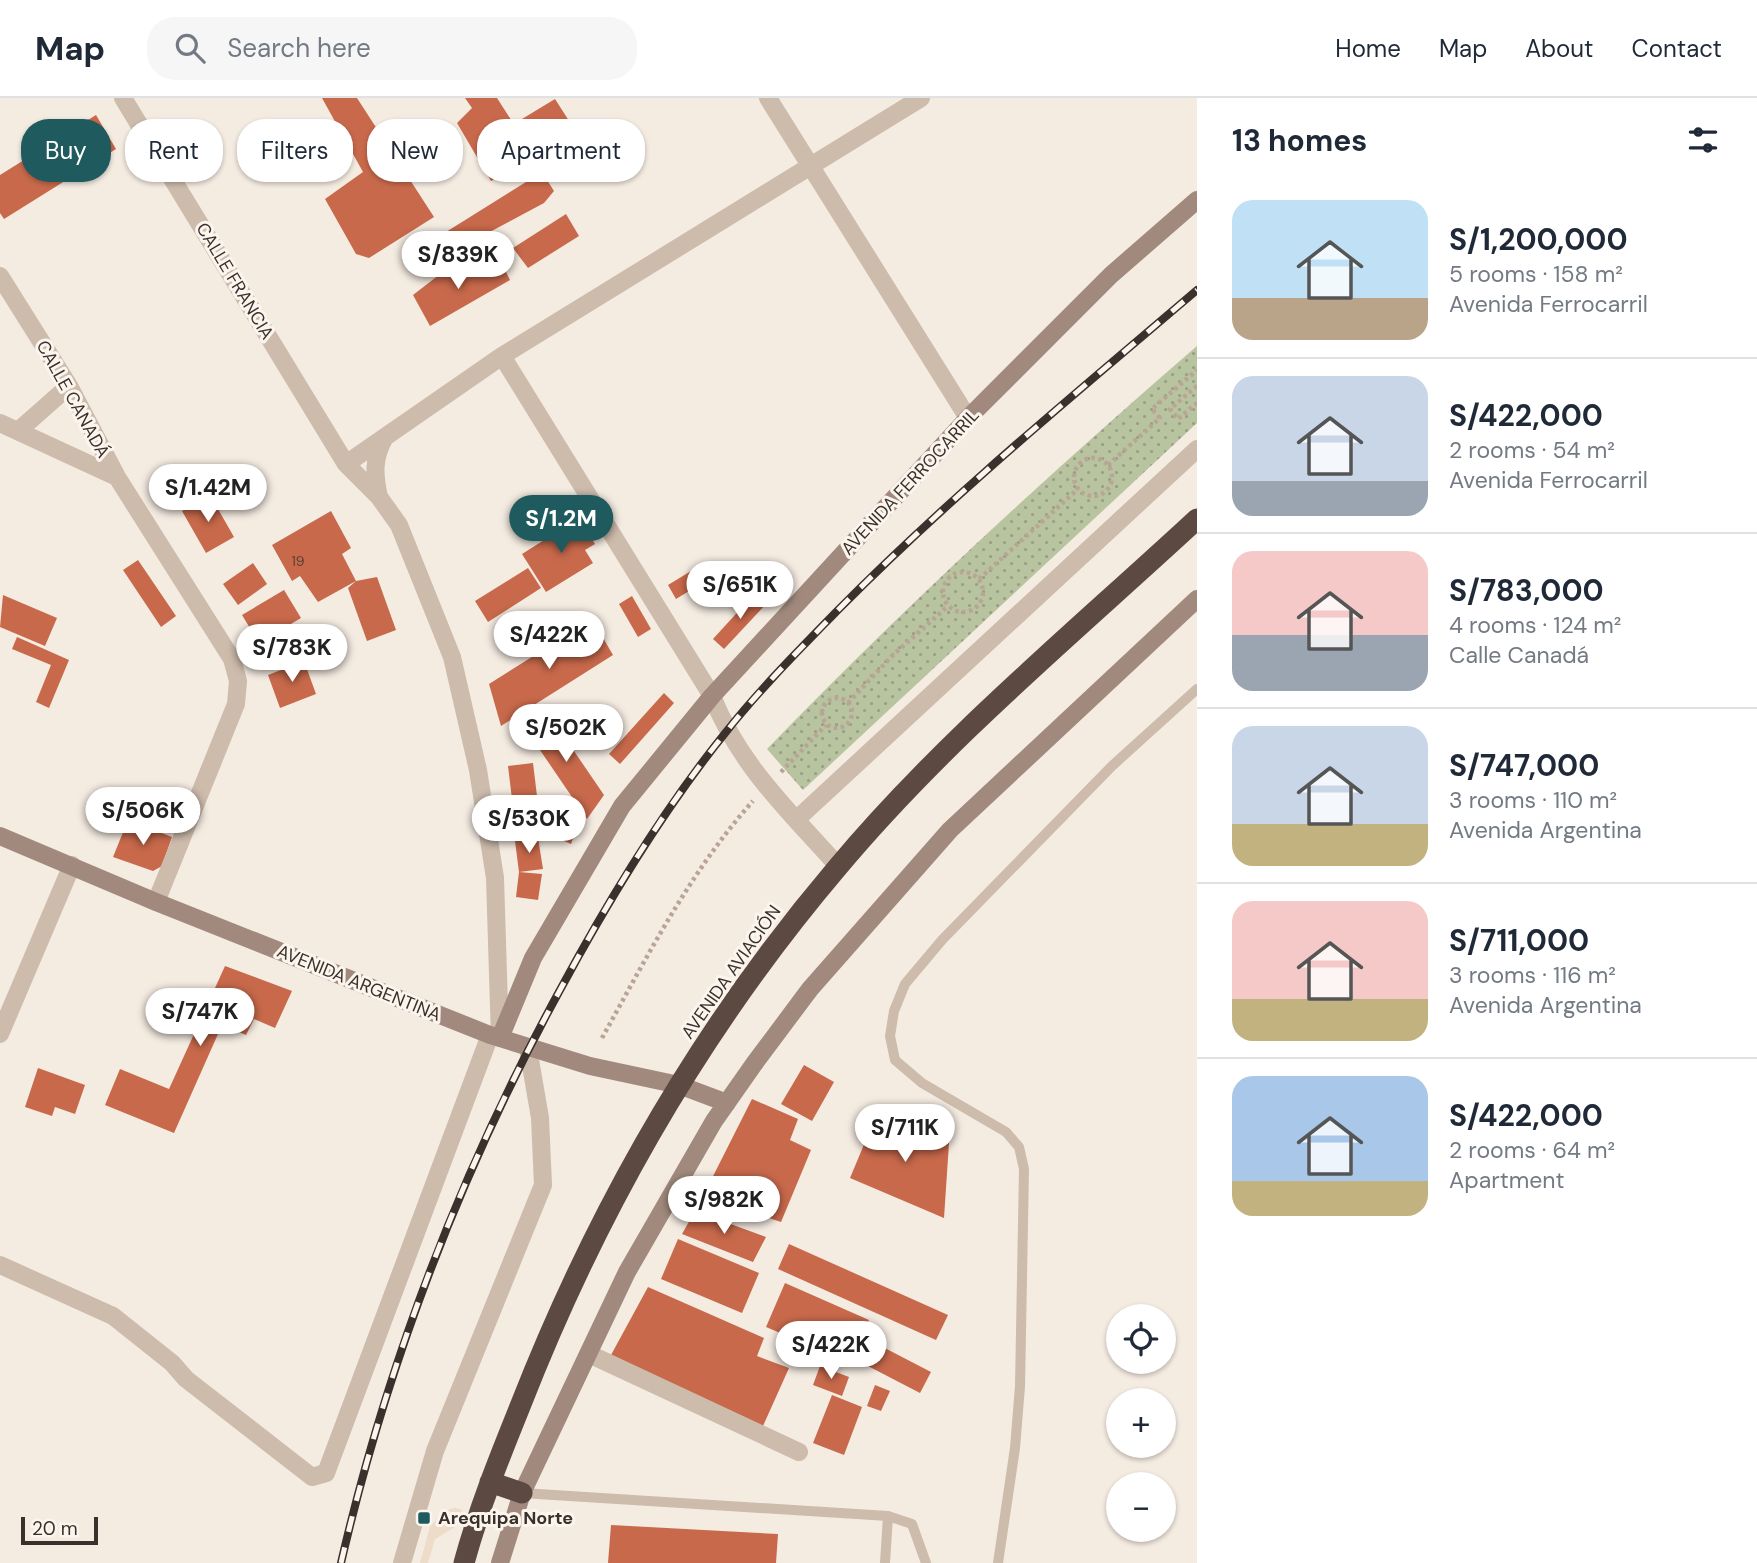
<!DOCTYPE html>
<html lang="en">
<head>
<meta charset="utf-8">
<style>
	:root { --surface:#fff; --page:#f6f6f7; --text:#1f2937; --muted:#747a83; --line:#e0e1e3; --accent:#1f5a5e }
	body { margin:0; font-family:"DM Sans",sans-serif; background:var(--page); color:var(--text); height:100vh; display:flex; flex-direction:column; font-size:26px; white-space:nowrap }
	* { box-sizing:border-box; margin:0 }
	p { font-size:23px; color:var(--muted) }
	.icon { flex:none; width:38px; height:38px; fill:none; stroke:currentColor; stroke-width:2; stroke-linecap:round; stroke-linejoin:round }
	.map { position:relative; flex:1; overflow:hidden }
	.sheet { display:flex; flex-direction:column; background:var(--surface); width:560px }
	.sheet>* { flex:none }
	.guide { position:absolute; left:21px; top:21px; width:665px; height:63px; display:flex; gap:14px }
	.fabs { position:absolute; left:1106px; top:1206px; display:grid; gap:14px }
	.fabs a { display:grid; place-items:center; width:70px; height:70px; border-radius:50%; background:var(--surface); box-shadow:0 2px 5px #0004; font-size:35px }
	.scale { position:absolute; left:21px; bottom:18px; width:77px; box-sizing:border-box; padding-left:7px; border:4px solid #3b302b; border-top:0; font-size:19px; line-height:24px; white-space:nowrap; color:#3b302b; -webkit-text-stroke:5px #fbf5ee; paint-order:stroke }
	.price { position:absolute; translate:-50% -60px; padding:0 16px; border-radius:24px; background:#fff; color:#222; font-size:23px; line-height:46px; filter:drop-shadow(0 2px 4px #0008) }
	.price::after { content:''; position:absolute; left:50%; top:42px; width:21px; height:16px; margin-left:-10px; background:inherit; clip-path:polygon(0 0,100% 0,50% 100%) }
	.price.current { background:var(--accent); color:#fff }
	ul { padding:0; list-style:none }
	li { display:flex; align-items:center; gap:21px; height:175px; padding:0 35px }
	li+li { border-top:2px solid var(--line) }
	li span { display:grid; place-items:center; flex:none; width:196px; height:140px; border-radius:21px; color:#555 }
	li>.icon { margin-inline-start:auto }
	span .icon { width:84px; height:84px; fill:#fffc; stroke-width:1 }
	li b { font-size:30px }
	h2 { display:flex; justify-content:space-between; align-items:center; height:84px; padding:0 35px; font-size:30px }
	.pill { padding:0 24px; border-radius:28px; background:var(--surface); box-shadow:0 2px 5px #0004; font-size:24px; line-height:63px }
	.pill.current { background:var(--accent); color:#fff }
	header { display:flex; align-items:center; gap:42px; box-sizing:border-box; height:98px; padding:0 35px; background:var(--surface); border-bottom:2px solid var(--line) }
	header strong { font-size:33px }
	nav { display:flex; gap:38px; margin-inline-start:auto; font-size:24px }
	.search { width:490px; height:63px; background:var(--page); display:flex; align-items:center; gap:18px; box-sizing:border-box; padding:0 24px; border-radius:28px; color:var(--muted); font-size:26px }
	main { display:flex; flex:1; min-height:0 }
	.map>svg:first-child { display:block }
	.grass { fill:url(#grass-dots) }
	.plaza { fill:#ecdcc8 }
	.building { fill:#c8694b }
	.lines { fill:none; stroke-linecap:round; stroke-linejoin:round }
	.path { stroke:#b9a596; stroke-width:4.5; stroke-dasharray:3.5 3.5; stroke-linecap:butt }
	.lane { stroke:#cdbbac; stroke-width:10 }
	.street { stroke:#cdbbac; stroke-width:18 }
	.secondary { stroke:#a18a7d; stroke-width:18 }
	.highway { stroke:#5c4a42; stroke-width:21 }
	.rail-casing { stroke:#3b302b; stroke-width:8 }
	.rail { stroke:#fbf5ee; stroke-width:5; stroke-dasharray:16; stroke-linecap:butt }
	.poi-dot { fill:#1f5a5e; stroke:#fbf5ee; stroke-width:2.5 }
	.labels { text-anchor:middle; stroke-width:6; stroke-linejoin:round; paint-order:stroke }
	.number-label { font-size:14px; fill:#5e3e33 }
	.street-label { font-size:18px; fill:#3b302b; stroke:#fbf5ee }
	.poi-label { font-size:18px; font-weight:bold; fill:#3b302b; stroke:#fbf5ee; text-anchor:start }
</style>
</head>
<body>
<header>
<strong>Map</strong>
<div class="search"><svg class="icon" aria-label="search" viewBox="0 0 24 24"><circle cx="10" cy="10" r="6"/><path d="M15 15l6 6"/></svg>Search here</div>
<nav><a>Home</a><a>Map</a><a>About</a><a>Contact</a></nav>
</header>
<main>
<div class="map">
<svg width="1197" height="1465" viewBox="0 0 1197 1465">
	<defs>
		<pattern id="grass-dots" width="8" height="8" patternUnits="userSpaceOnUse" patternTransform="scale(1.75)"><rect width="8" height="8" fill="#b8c4a0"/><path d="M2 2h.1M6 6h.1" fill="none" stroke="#97a083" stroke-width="1.8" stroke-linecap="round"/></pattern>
	</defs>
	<rect width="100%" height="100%" fill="#f4ebe1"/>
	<path class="grass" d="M 1197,248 L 1197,325 L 803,692 L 767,651 C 904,509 1048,377 1197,248 Z"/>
	<path class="plaza" d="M 455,1410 L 462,1412 L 458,1427 L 435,1441 L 428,1465 L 420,1465 L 430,1429 L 445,1412 Z"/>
	<path class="building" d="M 322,0 L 357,0 L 434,119 L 369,160 L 356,156 L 325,101 L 363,74 Z
		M 465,0 L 497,0 L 535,59 L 491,83 L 457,25 L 472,10 Z
		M 555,1 L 580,40 L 542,59 L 522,21 Z
		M 96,17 L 116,51 L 4,121 L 0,115 L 0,77 Z
		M 542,74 L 554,93 L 544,105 L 484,137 L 496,154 L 463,175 L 438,139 Z
		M 566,116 L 579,138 L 528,170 L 513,150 Z
		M 500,162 L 510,182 L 430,228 L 413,197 L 448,170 L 458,184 Z
		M 210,397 L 234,439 L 206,455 L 182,413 Z
		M 331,413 L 351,450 L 342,456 L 356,483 L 318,504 L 300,478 L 292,483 L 272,447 Z
		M 579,420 L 595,446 L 585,452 L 593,465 L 546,494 L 522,456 Z
		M 138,462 L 176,518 L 161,529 L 123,472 Z
		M 253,465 L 267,486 L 238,507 L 223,486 Z
		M 528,470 L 541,490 L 488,524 L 475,503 Z
		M 696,470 L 704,484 L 676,501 L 668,487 Z
		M 377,479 L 396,532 L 367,543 L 348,490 L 356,483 Z
		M 284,492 L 301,520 L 259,545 L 242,517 Z
		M 755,495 L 767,505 L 724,551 L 713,541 Z
		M 3,497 L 57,520 L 45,548 L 0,529 Z
		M 632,498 L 651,531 L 638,539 L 619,506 Z
		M 592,521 L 613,557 L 501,628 L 489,586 Z
		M 17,539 L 69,562 L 49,610 L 36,604 L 51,567 L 12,551 Z
		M 304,563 L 316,596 L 280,610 L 268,577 Z
		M 664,595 L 674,605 L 620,666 L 609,656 Z
		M 548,615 L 604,697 L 587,721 L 525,630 Z
		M 533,665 L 540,723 L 515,726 L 508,668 Z
		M 545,716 L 577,730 L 571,746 L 538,732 Z
		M 128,722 L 172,739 L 162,768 L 153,773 L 113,759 Z
		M 538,740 L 543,771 L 519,774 L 515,743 Z
		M 519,774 L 542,776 L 538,802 L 516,799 Z
		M 225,868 L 292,893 L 275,930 L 254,921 L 246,937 L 222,927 L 174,1035 L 105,1007 L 120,971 L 169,991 Z
		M 804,967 L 834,984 L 812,1023 L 781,1006 Z
		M 38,970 L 85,987 L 75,1016 L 55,1009 L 52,1018 L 25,1009 Z
		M 752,1001 L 798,1021 L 790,1042 L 811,1052 L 781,1124 L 703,1098 Z
		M 878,1013 L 949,1045 L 944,1120 L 850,1080 Z
		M 695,1113 L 766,1139 L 753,1164 L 682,1136 Z
		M 678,1141 L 759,1175 L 742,1215 L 661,1181 Z
		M 789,1146 L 948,1217 L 936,1242 L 778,1171 Z
		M 785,1185 L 869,1222 L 851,1265 L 766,1229 Z
		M 648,1189 L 764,1240 L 757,1258 L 789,1270 L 763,1328 L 611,1257 Z
		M 877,1246 L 931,1274 L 920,1295 L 866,1267 Z
		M 820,1268 L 849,1279 L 842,1298 L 813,1287 Z
		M 875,1287 L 890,1293 L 881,1313 L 867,1308 Z
		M 832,1297 L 862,1309 L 844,1357 L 813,1345 Z
		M 611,1427 L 778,1436 L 776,1465 L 608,1465 Z"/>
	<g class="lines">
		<path class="path" d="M 1197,288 L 1170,311 L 1178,321 L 1197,305
			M1074 379a19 19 0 1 1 38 0a19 19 0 1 1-38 0Z
			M 1108,367 L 1160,320 L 1152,311 L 1197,272
			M943 494a20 20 0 1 1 40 0a20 20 0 1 1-40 0Z
			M 979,481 L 1078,391
			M822 615a15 15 0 1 1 30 0a15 15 0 1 1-30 0Z
			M 848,605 L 892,558 L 948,508
			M 781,674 L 826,627
			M 602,940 C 647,859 691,772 753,703"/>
		<path class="lane" d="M 522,1395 L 888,1418 L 912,1426 L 926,1465
			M 885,1465 L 888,1418
			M 998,1465 L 1015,1350 L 1020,1288 L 1024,1071 L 1019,1049 L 1006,1034 L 922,985 L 895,962 L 890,938 L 894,913 L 905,886 L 942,842 L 1112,668 L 1197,591"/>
		<path class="street" d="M 123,0 L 346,366
			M 768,0 L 968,320
			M 0,178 L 69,288 L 117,379 L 232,561 L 238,583 L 236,606 L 156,804
			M 502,258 L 712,598 C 740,668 789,713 838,768
			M 0,325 L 117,379
			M 18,333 L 69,288
			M 379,399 C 374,377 373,359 385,339
			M 797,721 L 1197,351
			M 0,936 L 72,767
			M 500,940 L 495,780 L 478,672 L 452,559 L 399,427 L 379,399 L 346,366 L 502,258 L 921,0
			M 0,1167 L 113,1218 L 172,1265 L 186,1281 L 312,1379 L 326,1375 L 490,937
			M 589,1256 L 799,1354
			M 402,1465 L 435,1353 L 543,1087 L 540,1020 L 528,950"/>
		<path class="secondary" d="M 0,738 L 156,804 L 490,937 L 590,968 L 679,987 L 727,1005
			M 500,940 L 533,860 L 622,708 L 712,598 L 968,320 L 1111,177 L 1197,102
			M 500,1465 L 522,1395 L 627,1174 L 714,1023 L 754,966 L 810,891 L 950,732 L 1197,501"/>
		<path class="highway" d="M 490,1384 L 522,1395
			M 464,1465 C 479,1410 500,1358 521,1306 C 597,1112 702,929 837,770 C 944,642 1075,534 1197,421"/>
		<defs>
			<path id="rail" d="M 341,1465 C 388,1262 460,1075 560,892 C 608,803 662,713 726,634 C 760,591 800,551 838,512 C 951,398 1075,296 1197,192"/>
		</defs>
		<use href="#rail" class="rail-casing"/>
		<use href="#rail" class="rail"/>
	</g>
	<rect class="poi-dot" x="417" y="1413" width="14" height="14" rx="3.5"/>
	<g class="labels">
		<g class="number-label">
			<text x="298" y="468">19</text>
		</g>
		<g class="street-label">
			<text transform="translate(235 183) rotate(59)" y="6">CALLE FRANCIA</text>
			<text transform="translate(73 301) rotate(61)" y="6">CALLE CANADÁ</text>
			<text transform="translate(910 384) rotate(-47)" y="6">AVENIDA FERROCARRIL</text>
			<text transform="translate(731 874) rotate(-55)" y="6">AVENIDA AVIACIÓN</text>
			<text transform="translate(359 885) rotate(22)" y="6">AVENIDA ARGENTINA</text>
		</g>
		<g class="poi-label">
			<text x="438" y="1426">Arequipa Norte</text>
		</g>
	</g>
</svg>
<div class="fabs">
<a><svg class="icon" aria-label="locate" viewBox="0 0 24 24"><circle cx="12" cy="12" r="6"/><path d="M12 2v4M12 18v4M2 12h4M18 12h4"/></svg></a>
<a>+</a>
<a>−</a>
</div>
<div class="scale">20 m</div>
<b class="price" style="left:458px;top:193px">S/839K</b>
<b class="price" style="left:208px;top:426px">S/1.42M</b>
<b class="price current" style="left:561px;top:457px">S/1.2M</b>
<b class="price" style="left:740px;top:523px">S/651K</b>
<b class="price" style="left:549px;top:573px">S/422K</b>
<b class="price" style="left:292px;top:586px">S/783K</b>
<b class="price" style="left:566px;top:666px">S/502K</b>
<b class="price" style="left:143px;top:749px">S/506K</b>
<b class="price" style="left:529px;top:757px">S/530K</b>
<b class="price" style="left:200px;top:950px">S/747K</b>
<b class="price" style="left:905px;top:1066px">S/711K</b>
<b class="price" style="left:724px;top:1138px">S/982K</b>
<b class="price" style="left:831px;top:1283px">S/422K</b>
<div class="guide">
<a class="pill current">Buy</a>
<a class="pill">Rent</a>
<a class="pill">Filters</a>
<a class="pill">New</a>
<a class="pill">Apartment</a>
</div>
</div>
<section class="sheet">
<h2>13 homes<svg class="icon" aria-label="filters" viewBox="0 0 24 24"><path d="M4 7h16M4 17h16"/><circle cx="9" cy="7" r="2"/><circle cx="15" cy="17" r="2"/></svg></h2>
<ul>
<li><span style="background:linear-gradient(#bfe0f5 70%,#b9a48a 0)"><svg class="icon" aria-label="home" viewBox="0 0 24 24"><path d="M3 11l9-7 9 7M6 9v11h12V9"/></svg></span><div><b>S/1,200,000</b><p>5 rooms · 158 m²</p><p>Avenida Ferrocarril</p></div></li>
<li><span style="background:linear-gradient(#c9d6e8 75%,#9aa5b1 0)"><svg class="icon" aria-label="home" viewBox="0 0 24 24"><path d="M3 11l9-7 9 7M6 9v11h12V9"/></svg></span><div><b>S/422,000</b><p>2 rooms · 54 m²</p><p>Avenida Ferrocarril</p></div></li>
<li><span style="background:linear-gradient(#f6c9c9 60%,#9aa5b1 0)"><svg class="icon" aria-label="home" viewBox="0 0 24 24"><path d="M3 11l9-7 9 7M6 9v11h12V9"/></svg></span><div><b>S/783,000</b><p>4 rooms · 124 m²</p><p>Calle Canadá</p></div></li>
<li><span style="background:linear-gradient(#c9d6e8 70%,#c2b280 0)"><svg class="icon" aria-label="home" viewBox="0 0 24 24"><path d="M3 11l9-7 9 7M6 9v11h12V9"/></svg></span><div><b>S/747,000</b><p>3 rooms · 110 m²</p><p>Avenida Argentina</p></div></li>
<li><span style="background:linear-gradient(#f6c9c9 70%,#c2b280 0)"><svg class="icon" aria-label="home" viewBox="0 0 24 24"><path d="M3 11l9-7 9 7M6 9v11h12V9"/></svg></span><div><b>S/711,000</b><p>3 rooms · 116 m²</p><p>Avenida Argentina</p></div></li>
<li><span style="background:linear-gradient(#a9c7e8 75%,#c2b280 0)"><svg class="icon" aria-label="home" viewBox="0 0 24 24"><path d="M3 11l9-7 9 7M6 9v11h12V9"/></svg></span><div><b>S/422,000</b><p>2 rooms · 64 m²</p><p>Apartment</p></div></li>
</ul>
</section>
</main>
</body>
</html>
